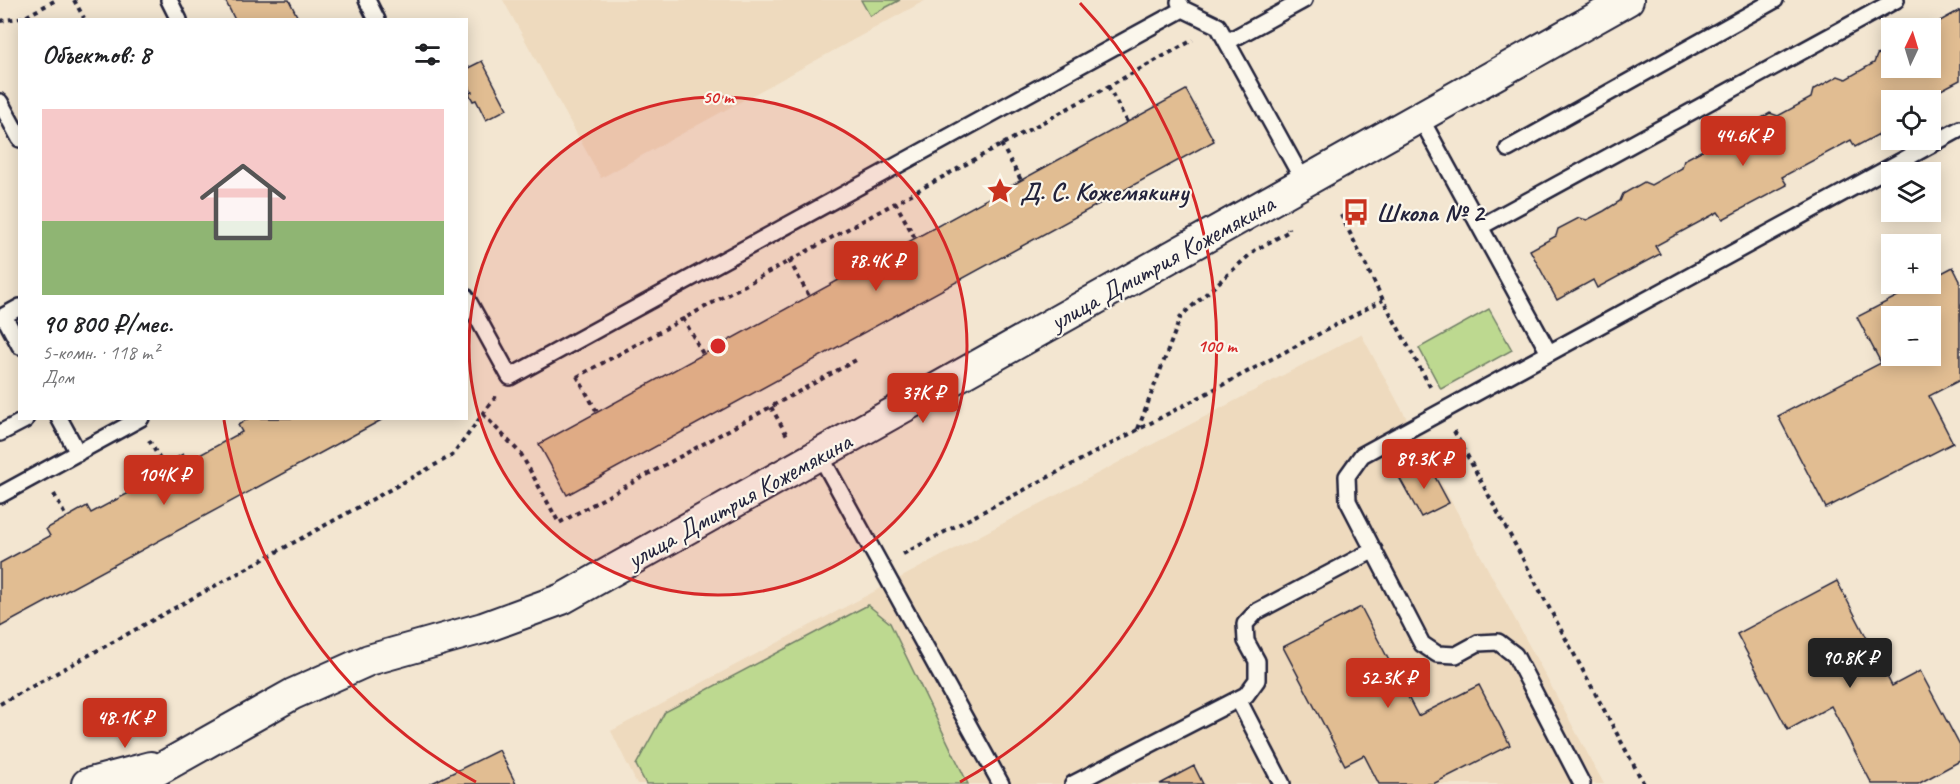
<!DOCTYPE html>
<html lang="ru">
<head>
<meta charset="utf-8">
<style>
	:root { --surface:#fff; --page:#f2f2f2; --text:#202124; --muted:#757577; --line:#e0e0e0; --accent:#c8321e }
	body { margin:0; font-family:Caveat,sans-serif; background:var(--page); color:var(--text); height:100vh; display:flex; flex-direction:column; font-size:22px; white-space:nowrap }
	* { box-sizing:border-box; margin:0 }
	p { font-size:20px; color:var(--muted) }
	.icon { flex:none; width:33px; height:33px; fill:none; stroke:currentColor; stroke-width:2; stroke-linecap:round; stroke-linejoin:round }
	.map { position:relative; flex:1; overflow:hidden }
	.panel { position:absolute; left:18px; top:18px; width:450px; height:402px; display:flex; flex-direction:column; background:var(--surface); border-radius:0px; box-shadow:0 3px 15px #0003 }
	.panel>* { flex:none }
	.needle { width:39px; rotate:4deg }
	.fabs { position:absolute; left:1881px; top:18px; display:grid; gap:12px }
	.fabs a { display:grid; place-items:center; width:60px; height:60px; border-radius:0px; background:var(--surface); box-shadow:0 3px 15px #0003; font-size:30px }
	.price { position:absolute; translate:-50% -51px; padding:0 14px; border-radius:6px; background:var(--accent); color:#fff; font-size:20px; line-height:39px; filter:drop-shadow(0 2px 3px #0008) }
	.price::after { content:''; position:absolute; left:50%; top:36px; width:18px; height:14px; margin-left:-9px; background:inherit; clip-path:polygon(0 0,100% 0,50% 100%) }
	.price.current { background:#222; color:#fff }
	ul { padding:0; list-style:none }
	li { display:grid; align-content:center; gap:12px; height:318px; padding:0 24px }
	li+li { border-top:2px solid var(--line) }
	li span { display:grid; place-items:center; height:186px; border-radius:0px; color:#555 }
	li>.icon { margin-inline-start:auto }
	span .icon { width:108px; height:108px; fill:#fffc; stroke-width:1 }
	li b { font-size:26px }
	h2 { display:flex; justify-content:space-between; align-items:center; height:72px; padding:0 24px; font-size:26px }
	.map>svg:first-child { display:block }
	.built { fill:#eedabe }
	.green { fill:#bdd990; stroke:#707e66; stroke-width:1.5 }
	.building { fill:#e1bd92; stroke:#22223b; stroke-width:1.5; fill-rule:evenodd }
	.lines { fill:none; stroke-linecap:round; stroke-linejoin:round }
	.service-casing { stroke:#22223b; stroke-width:20 }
	.minor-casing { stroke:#22223b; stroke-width:34 }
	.path { stroke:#22223b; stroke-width:4; stroke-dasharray:4.5 4.5; stroke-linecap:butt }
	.service { stroke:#fbf7ec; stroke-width:15 }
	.minor { stroke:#fbf7ec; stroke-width:30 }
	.ring { fill:none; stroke:#d62828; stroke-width:3 }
	.labels { text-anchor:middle; stroke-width:4.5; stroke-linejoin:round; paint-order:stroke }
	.poi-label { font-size:26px; font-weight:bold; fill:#22223b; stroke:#fbf7ec; text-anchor:start }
	.street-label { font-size:26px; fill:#22223b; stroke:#fbf7ec }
	.centre { fill:#d62828; stroke:#fbf7ec; stroke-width:3 }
	.ring-label { font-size:18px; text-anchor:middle; font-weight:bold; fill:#d62828; stroke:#fbf7ec; stroke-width:4.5; stroke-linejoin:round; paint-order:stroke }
</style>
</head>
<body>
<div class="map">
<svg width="1960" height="784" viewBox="0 0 1960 784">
	<rect width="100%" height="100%" fill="#f3e6d1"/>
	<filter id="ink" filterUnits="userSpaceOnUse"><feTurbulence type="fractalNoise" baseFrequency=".0167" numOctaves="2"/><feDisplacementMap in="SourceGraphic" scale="12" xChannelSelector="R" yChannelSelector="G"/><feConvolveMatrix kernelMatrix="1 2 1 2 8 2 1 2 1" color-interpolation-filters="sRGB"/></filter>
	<g filter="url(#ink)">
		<path class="built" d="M 503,0 L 926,0 L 601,178 Z
			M 1361,334 L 1604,784 L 637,784 L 611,731 Z"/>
		<path class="green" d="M 861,0 L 900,0 L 870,16 Z
			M 1489,309 L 1512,350 L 1441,389 L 1419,348 Z
			M 868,605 L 890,623 L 968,784 L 646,784 L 636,765 L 665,712 Z"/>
		<path class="building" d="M 225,0 L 289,0 L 299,20 L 235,20 Z
			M 1960,10 L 1960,80 L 1922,100 L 1892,100 L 1892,127 L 1855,147 L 1851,140 L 1782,177 L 1787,185 L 1723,219 L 1718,212 L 1655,246 L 1660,254 L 1597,288 L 1593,280 L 1557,300 L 1530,250 L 1556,236 L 1558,229 L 1579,218 L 1587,220 L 1604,211 L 1620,201 L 1623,194 L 1644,182 L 1651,185 L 1682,168 L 1684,160 L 1710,146 L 1717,149 L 1745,133 L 1748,126 L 1770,113 L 1778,116 L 1811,98 L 1813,90 L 1838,76 L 1846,79 L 1874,63 L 1877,55 L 1892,47 L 1892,68 L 1930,68 L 1930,33 L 1937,29 L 1940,21 Z
			M 482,61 L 507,109 L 486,120 L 476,100 L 473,101 L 469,93 L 472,92 L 466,82 L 466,69 Z
			M 1186,90 L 1214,141 L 567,495 L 539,444 Z
			M 1953,267 L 1960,281 L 1960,380 L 1929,396 L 1953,443 L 1826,508 L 1778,416 L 1881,363 L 1857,317 L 1921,284 L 1930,284 L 1930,279 ZM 1892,316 L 1930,316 L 1930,356 L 1892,356 Z
			M 249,418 L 385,418 L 0,627 L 0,563 L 50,536 L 46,529 L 87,506 L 91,513 L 146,484 L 142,477 L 183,454 L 187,462 L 242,432 L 238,425 Z
			M 1427,462 L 1449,503 L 1421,517 L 1399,477 Z
			M 1837,581 L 1892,686 L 1920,671 L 1960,746 L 1960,761 L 1918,784 L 1872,784 L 1831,706 L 1788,730 L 1737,634 Z
			M 1361,607 L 1418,716 L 1479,685 L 1510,745 L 1433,784 L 1379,784 L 1364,755 L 1345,765 L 1283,647 Z
			M 499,750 L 516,784 L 430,784 Z
			M 1194,766 L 1203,784 L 1160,784 Z"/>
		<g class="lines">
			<defs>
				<path id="service" d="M 169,0 L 179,20
					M 367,0 L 377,20
					M 1179,2 L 1183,9 L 1218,26 L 1304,182
					M 1227,42 L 1304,0
					M 0,102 L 20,139
					M 1420,117 L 1549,353
					M 1508,149 L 1775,0
					M 1480,227 L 1896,0
					M 466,297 L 510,377 L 1183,9
					M 4,316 L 20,346
					M 0,318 L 20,307
					M 59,418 L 78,453
					M 0,433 L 25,420
					M 820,455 L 1001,784
					M 0,495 L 141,418
					M 1238,699 L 1282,784
					M 1073,784 L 1246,695 L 1257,680 L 1257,661 L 1246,641 L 1245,624 L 1256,612 L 1374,550
					M 1582,784 L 1515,655 L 1498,642 L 1478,643 L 1456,655 L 1437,654 L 1422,644 L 1348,501 L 1347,476 L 1362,455 L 1960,129"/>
				<path id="minor" d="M 87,784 L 151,767
					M 133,784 L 293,694 L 369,660 L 483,628 L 562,599 L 1628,0"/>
			</defs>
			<use href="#service" class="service-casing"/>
			<use href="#minor" class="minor-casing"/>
			<path class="path" d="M 74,0 L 84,18
				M 0,21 L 25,17 L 56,0
				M 1108,86 L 1127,122
				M 1001,144 L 1021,180
				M 895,202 L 915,238
				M 1341,215 L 1383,300 L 1432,390
				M 789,260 L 809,296
				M 683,318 L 703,354
				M 577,376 L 597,412
				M 577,377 L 1193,40
				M 771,407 L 788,437
				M 483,414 L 521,454 L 559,523 L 858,359
				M 1138,429 L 1181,316 L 1254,251 L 1289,231 L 1288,228
				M 1454,431 L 1644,784
				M 149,440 L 163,465
				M 54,494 L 66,517
				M 903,554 L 1383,300
				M 0,704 L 453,455 L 497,395"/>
			<use href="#service" class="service"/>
			<use href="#minor" class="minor"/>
		</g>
	</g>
	<circle cx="718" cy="346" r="249" fill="#d62828" fill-opacity=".12"/>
	<g class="ring">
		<circle cx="718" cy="346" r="249"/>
		<path d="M476 782A499 499 0 0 1 224 420M1080 3A499 499 0 0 1 960 782"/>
	</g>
	<defs>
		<symbol id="sight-bare" viewBox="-9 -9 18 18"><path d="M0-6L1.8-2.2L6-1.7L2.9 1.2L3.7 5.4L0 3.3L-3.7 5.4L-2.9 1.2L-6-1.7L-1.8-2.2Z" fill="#c8321e" stroke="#fbf7ec" stroke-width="2.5" paint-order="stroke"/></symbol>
		<symbol id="bus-bare" viewBox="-9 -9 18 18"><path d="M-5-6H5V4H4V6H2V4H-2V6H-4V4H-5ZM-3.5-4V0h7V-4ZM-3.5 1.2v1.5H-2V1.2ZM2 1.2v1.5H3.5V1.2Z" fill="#c8321e" stroke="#fbf7ec" stroke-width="2.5" paint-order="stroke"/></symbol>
	</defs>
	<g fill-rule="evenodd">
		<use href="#sight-bare" x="981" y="172" width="38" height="38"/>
		<use href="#bus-bare" x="1337" y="193" width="38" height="38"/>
	</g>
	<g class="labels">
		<g class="poi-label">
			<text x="1020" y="200">Д. С. Кожемякину</text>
			<text x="1376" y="221">Школа № 2</text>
		</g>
		<g class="street-label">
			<text transform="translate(1162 262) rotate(-29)" y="9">улица Дмитрия Кожемякина</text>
			<text transform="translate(739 500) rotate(-29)" y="9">улица Дмитрия Кожемякина</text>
		</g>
	</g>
	<circle cx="718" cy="346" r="9" class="centre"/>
	<g class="ring-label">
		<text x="718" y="103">50 m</text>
		<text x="1217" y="352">100 m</text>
	</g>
</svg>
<div class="fabs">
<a><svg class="needle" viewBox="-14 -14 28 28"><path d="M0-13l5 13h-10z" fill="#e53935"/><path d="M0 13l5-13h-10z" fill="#757577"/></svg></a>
<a><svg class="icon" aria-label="locate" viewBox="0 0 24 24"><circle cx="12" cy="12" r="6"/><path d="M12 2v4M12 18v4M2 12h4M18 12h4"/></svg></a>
<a><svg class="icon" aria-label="layers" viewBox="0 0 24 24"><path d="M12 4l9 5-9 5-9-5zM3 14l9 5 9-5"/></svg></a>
<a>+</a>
<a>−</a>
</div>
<b class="price" style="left:1743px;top:167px">44.6K ₽</b>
<b class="price" style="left:876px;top:292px">78.4K ₽</b>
<b class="price" style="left:923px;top:424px">37K ₽</b>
<b class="price" style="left:1424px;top:490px">89.3K ₽</b>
<b class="price" style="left:164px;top:506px">104K ₽</b>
<b class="price current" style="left:1850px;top:689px">90.8K ₽</b>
<b class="price" style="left:1388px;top:709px">52.3K ₽</b>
<b class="price" style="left:125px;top:749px">48.1K ₽</b>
<section class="panel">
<h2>Объектов: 8<svg class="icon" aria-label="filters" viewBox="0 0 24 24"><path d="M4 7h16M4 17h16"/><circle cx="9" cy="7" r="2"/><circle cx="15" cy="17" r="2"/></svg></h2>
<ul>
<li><span style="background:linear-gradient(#f6c9c9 60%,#8fb573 0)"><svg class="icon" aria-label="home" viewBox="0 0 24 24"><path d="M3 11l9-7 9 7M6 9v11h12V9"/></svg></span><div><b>90 800 ₽/мес.</b><p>5-комн. · 118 m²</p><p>Дом</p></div></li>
</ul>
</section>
</div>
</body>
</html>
